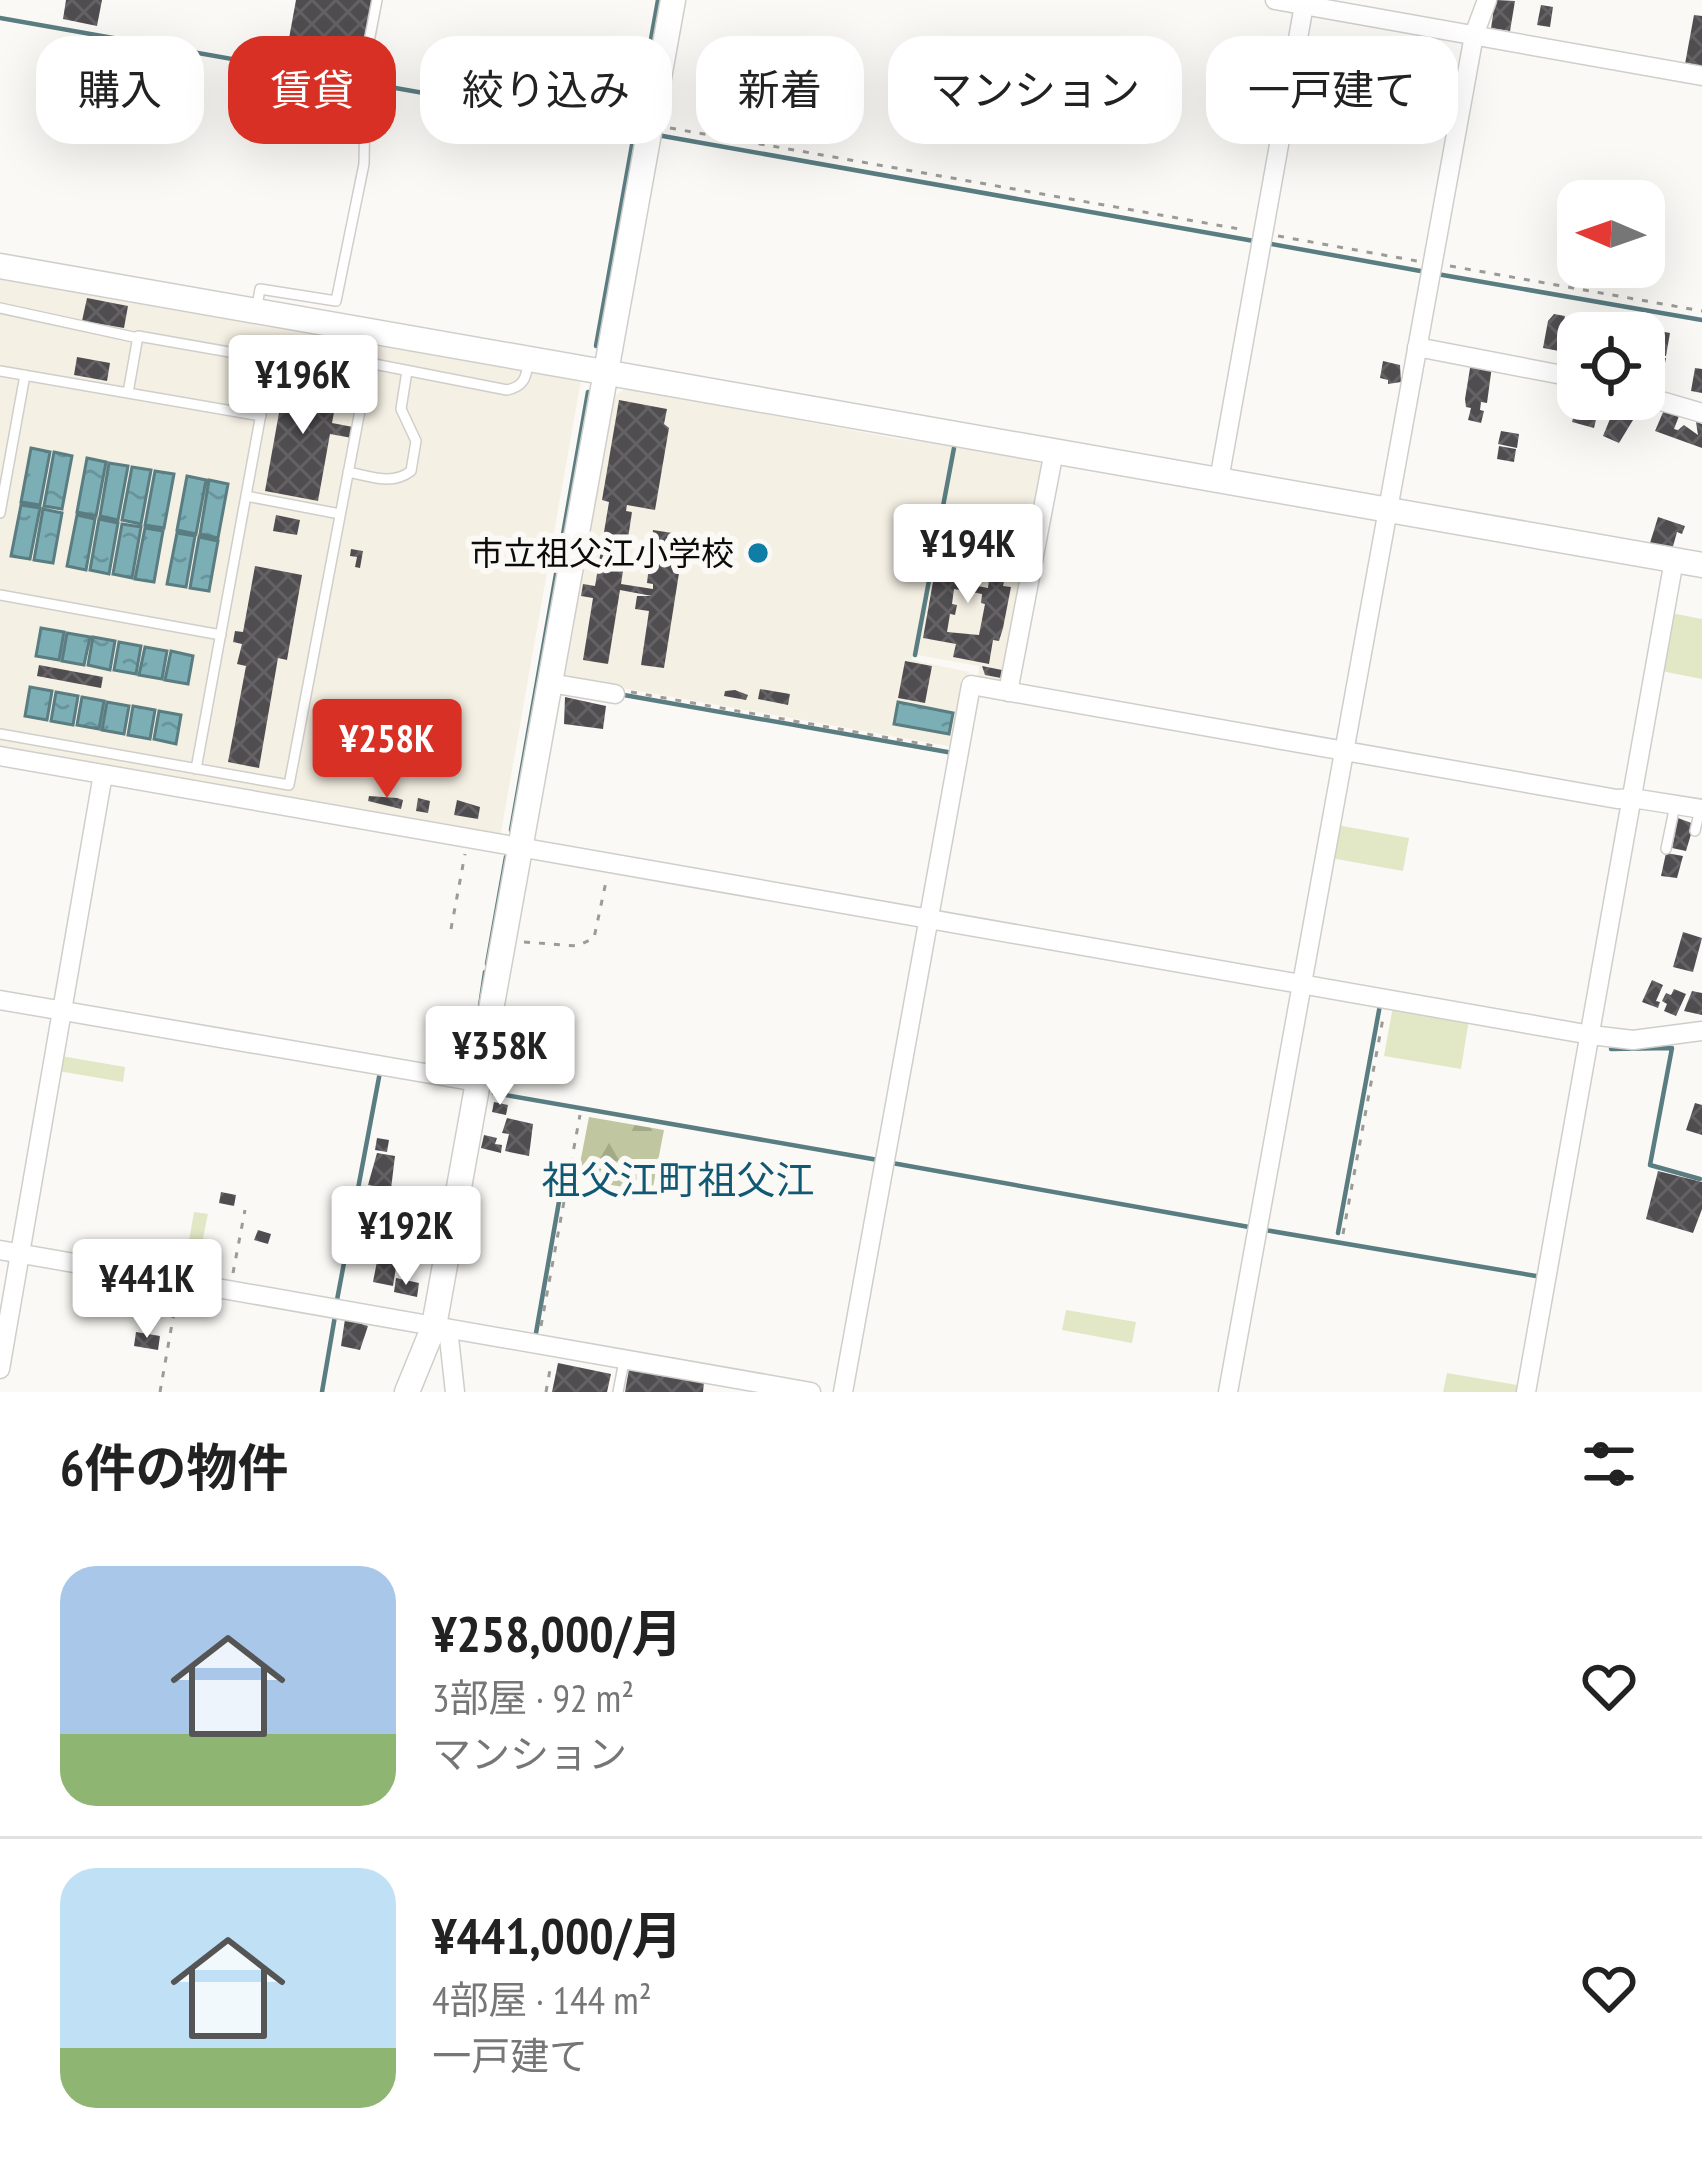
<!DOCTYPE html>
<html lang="ja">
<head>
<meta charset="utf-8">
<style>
	:root { --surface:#fff; --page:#f2f2f2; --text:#222; --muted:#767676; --line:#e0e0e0; --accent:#d93025 }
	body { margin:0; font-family:"PT Sans Narrow","Noto Sans JP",sans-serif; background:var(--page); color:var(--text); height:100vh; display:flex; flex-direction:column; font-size:45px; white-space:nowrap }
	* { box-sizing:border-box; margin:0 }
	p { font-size:39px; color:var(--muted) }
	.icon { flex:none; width:66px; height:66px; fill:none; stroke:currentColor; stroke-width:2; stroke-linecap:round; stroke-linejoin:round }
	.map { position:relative; height:1392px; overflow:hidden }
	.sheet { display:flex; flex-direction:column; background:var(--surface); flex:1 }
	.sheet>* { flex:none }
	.top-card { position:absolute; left:36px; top:36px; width:1632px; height:108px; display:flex; gap:24px }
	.needle { width:78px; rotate:272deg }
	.fabs { position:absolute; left:1557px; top:180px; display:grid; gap:24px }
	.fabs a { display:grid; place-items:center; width:108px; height:108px; border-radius:24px; background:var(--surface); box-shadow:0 12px 48px #0002; font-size:60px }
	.price { position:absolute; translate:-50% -102px; padding:0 27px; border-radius:12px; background:#fff; color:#222; font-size:39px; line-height:78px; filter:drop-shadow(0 3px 6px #0008) }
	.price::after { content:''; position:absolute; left:50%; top:72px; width:36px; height:27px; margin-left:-18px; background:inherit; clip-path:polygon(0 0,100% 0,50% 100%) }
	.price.current { background:var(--accent); color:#fff }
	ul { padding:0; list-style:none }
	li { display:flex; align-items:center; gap:36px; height:300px; padding:0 60px }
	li+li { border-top:3px solid var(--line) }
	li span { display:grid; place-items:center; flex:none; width:336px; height:240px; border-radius:36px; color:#555 }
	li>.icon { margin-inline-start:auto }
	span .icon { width:144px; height:144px; fill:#fffc; stroke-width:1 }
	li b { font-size:51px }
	h2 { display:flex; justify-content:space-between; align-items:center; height:144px; padding:0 60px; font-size:51px }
	.tag { padding:0 42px; border-radius:36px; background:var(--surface); box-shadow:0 12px 48px #0002; font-size:42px; line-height:108px }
	.tag.current { background:var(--accent); color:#fff }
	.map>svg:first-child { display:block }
	.built { fill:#f5f0e4 }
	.grass { fill:#e2e8c5 }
	.forest { fill:url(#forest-firs) }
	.water { fill:url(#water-ripples); stroke:#5a7d82; stroke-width:3 }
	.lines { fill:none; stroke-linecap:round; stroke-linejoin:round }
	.stream { stroke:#5a7d82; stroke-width:4.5 }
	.building { fill:url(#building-cross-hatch); fill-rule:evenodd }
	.lane-casing { stroke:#d0ceca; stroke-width:12 }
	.street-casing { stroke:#d0ceca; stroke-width:21 }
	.secondary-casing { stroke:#d0ceca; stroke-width:27 }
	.path { stroke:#9d9b98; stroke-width:3; stroke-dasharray:6 9; stroke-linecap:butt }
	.lane { stroke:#fff; stroke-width:9 }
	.street { stroke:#fff; stroke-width:18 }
	.secondary { stroke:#fff; stroke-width:24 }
	.poi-dot { fill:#0f7ea6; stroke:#fbf9f5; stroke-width:4.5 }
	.labels { text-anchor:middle; stroke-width:12; stroke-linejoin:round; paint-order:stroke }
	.poi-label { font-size:33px; fill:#0c0b0a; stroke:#fbf9f5; text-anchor:end }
	.quarter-label { font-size:39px; fill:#115874; stroke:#fbf9f5 }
</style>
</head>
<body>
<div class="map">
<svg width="1702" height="1392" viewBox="0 0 1702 1392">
	<defs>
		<pattern id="forest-firs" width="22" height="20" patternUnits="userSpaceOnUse" patternTransform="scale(3)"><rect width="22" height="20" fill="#c0c69f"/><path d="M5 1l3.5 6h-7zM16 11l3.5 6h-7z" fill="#a4a988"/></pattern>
		<pattern id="water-ripples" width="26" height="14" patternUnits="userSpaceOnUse" patternTransform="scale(3)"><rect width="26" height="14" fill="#7caeb6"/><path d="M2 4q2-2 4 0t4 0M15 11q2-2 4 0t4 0" fill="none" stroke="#6a949b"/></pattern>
		<pattern id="building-cross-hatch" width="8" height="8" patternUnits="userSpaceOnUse" patternTransform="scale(3)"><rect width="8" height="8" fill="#504d50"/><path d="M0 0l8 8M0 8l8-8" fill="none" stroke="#646264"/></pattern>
	</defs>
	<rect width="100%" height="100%" fill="#fbf9f5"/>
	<path class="built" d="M 0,277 L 581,380 L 500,838 L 0,752 Z
		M 626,388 L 899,439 L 953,445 L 912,660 L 969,672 L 954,747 L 561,677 L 610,399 Z
		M 957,445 L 1038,459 L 1044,470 L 1002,680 L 978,676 L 979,666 L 917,655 Z"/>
	<path class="grass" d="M 1671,613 L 1702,619 L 1702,679 L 1661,671 Z
		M 1337,825 L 1409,838 L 1403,871 L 1331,858 Z
		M 1393,1006 L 1469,1019 L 1461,1069 L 1384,1056 Z
		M 61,1056 L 125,1067 L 123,1082 L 58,1071 Z
		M 194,1212 L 208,1214 L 195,1277 L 183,1275 Z
		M 1066,1310 L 1136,1322 L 1132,1343 L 1062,1330 Z
		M 1447,1373 L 1523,1386 L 1522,1392 L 1443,1392 Z"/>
	<path class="forest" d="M 589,1117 L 664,1130 L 652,1192 L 577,1179 Z"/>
	<path class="water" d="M 31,448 L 50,452 L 40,505 L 21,502 Z
		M 54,452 L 72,456 L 62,509 L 44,506 Z
		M 87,458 L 106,462 L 96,516 L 77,512 Z
		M 109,463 L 128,466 L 118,520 L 100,516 Z
		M 132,467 L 151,470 L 141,524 L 122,520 Z
		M 155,471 L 174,474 L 164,528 L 145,525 Z
		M 187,476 L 206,480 L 196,534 L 177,530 Z
		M 209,480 L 228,484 L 218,538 L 200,534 Z
		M 21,505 L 40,508 L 30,559 L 11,556 Z
		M 43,509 L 62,513 L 53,563 L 34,560 Z
		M 77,515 L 95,519 L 86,570 L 67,566 Z
		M 99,519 L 118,523 L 109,574 L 90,570 Z
		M 122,524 L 141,527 L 132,578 L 113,574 Z
		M 145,528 L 163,531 L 154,582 L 135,579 Z
		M 177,533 L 195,536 L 186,587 L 167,584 Z
		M 199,537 L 218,541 L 209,591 L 190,588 Z
		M 41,628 L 64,632 L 59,660 L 36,656 Z
		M 67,633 L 90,637 L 84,665 L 62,661 Z
		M 93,637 L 115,641 L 110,670 L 88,665 Z
		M 119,642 L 141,646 L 136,674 L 114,670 Z
		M 145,647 L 167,651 L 162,679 L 139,675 Z
		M 171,651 L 193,656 L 188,684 L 165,680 Z
		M 30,687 L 52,691 L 47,720 L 25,716 Z
		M 56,692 L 78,696 L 73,725 L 51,721 Z
		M 82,697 L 104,701 L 99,729 L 77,725 Z
		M 107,702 L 129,706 L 124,734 L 102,730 Z
		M 898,702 L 953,713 L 949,734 L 894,724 Z
		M 133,706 L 155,710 L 150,739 L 128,735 Z
		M 159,711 L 181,715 L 176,744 L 154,739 Z"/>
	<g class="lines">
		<path class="stream" d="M 0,18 L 328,76
			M 367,83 L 634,130
			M 657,135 L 1254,241
			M 1266,243 L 1426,272
			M 1437,274 L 1702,320
			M 596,346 L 658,0
			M 915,655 L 954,448
			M 624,695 L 953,753
			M 511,830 L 588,392
			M 487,964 L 506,857
			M 480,1006 L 485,972
			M 1611,1049 L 1672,1048 L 1650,1165 L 1700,1179
			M 494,1093 L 878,1160
			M 892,1163 L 1249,1227
			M 1265,1230 L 1542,1277
			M 1338,1233 L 1380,1005
			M 337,1300 L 380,1072
			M 536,1333 L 564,1173
			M 322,1392 L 335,1316"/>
	</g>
	<path class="building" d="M 66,0 L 102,0 L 97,26 L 63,19 Z
		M 296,0 L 373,0 L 357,69 L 298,58 L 301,47 L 288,44 Z
		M 1496,0 L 1515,1 L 1510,31 L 1491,28 L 1493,15 L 1490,14 Z
		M 1541,5 L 1553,7 L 1550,27 L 1537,25 Z
		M 1694,15 L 1702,16 L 1702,67 L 1685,64 Z
		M 87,298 L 128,306 L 124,328 L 82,321 Z
		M 1554,314 L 1565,316 L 1559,351 L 1543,348 L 1548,321 Z
		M 1654,330 L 1670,333 L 1666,356 L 1650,353 Z
		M 1649,355 L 1666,358 L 1662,378 L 1645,375 Z
		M 77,357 L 110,363 L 107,381 L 74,375 Z
		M 1383,361 L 1400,365 L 1401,382 L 1388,384 L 1388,380 L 1380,378 Z
		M 1471,362 L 1492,366 L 1487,403 L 1481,402 L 1480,410 L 1484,411 L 1481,423 L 1468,420 L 1471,408 L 1466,407 L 1465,399 Z
		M 1695,368 L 1702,369 L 1702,393 L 1691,391 Z
		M 276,374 L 339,385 L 332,423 L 353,427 L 352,438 L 330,434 L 318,501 L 265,491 L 284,385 L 275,383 Z
		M 1578,399 L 1601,399 L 1594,428 L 1572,422 Z
		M 1636,399 L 1644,402 L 1619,443 L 1603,436 L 1612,414 L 1617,416 L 1623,401 L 1633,406 Z
		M 619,400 L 667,409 L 664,424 L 669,428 L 655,510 L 627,505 L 626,511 L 632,512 L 621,584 L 653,589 L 653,584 L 647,583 L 653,530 L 685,535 L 664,668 L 641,665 L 649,611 L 635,609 L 637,596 L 652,596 L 620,590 L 608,664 L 583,660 L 593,598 L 581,596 L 583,584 L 595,586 L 609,502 L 602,500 Z
		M 1664,410 L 1679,416 L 1674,429 L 1678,430 L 1684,425 L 1698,435 L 1696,422 L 1702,424 L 1702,448 L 1655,431 Z
		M 1501,431 L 1519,434 L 1517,448 L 1498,444 Z
		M 1499,446 L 1516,449 L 1514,462 L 1497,459 Z
		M 276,515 L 300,520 L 297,535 L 273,531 Z
		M 1658,517 L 1685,526 L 1682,534 L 1677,532 L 1672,550 L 1650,543 Z
		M 946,521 L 959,523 L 956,540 L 943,538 Z
		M 940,542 L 962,545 L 959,564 L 963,565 L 962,575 L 957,574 L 956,582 L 988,588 L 992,555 L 1016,559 L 1012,579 L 1005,577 L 1003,586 L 1011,587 L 1003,628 L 999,641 L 993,640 L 989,664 L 953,657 L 956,644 L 923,638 ZM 954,589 L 982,594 L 981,603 L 985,604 L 979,635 L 947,632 L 950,614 L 955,615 L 957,605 L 952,604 Z
		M 351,549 L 363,551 L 360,568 L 355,567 L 357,557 L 350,556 Z
		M 255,566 L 302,575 L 287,660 L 278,658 L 259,768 L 228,762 L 246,666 L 237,664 L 242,644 L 233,642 L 235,631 L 243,632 Z
		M 905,661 L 932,666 L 925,703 L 898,698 Z
		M 39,665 L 103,677 L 101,688 L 37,676 Z
		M 982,666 L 1002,670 L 1001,678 L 985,675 Z
		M 760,689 L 790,694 L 788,705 L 758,699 Z
		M 735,690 L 748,695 L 746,700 L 724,696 L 725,691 Z
		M 565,697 L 606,706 L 603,729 L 564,724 Z
		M 369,796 L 397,798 L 403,800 L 401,809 L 368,801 Z
		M 418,798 L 430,801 L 428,813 L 416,811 Z
		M 457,800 L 480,807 L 478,819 L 454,815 Z
		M 1678,818 L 1694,824 L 1686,851 L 1672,848 Z
		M 1666,853 L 1683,856 L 1677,878 L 1661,876 Z
		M 1683,932 L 1702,938 L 1693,972 L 1673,967 Z
		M 1652,980 L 1663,985 L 1656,1001 L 1660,1002 L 1658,1008 L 1642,1002 Z
		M 1674,989 L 1686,994 L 1676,1016 L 1664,1011 L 1667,1004 L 1662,1001 L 1666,993 L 1671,995 Z
		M 1692,991 L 1702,993 L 1702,1015 L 1684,1011 Z
		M 494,1102 L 508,1105 L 506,1115 L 492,1112 Z
		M 1695,1103 L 1702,1105 L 1702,1135 L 1686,1130 Z
		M 507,1118 L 533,1124 L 529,1156 L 505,1151 L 509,1134 L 502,1133 Z
		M 484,1135 L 497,1138 L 495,1144 L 502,1145 L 501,1153 L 481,1148 Z
		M 377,1138 L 389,1140 L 387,1152 L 375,1150 Z
		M 377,1153 L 395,1156 L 391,1189 L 368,1185 Z
		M 1658,1171 L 1702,1182 L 1702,1209 L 1693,1233 L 1646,1219 Z
		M 221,1192 L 236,1195 L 234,1206 L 219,1203 Z
		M 258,1230 L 271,1234 L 268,1244 L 254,1240 Z
		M 379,1251 L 398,1255 L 393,1286 L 373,1282 Z
		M 396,1278 L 419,1283 L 417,1297 L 394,1292 Z
		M 345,1319 L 368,1326 L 360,1350 L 341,1346 Z
		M 136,1332 L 160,1336 L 158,1350 L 134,1346 Z
		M 558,1363 L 611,1374 L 607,1392 L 552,1392 Z
		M 629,1369 L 704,1382 L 703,1392 L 625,1392 Z"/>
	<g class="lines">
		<defs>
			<path id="lane" d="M 257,306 L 260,289 L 336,301 L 364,164 L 365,98 L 359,94 L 377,0
				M 0,308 L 138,338
				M 0,371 L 261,416
				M 128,393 L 138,336 L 366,376
				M 348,472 C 370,476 392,486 411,471 L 416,441 L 401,409 L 407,371
				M 246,496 L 340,514
				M 0,513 L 25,375
				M 0,595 L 221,635
				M 0,734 L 289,785 L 369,363 L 507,390 C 525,386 526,377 529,360
				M 196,769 L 271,359
				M 1695,831 L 1700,809
				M 1666,849 L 1675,805
				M 618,1392 L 624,1361"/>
			<path id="street" d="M 1275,0 L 1702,76
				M 1417,347 L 1578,378
				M 1644,396 L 1702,413
				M 1219,480 L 1304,5
				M 550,683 L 615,694
				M 1008,692 L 1054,451
				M 0,756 L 1591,1035 L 1633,1040 L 1702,1031
				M 0,1000 L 477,1082
				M 0,1250 L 811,1392
				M 448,1329 L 455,1392
				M 0,1369 L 103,774
				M 843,1392 L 971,685 L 1617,799 L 1632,798 L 1702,809
				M 1228,1392 L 1474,35 L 1487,0
				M 1526,1392 L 1674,560"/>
			<path id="secondary" d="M 0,266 L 1702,565
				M 407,1392 L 434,1326 L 673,0"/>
		</defs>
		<use href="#lane" class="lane-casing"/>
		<use href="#street" class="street-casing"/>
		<use href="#secondary" class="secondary-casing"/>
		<path class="path" d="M 670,128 L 1245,230
			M 1278,236 L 1417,261
			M 1450,266 L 1702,311
			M 631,692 L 940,747
			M 451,929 L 465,854
			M 524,942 L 577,946 L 594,938 L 607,877
			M 1343,1234 L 1384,1013
			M 233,1273 L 245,1210
			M 541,1326 L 580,1115
			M 160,1392 L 176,1301
			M 546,1392 L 551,1364"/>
		<use href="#lane" class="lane"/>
		<use href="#street" class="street"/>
		<use href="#secondary" class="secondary"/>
	</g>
	<circle class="poi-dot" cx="758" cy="553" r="12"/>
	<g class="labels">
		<g class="poi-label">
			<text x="734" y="565">市立祖父江小学校</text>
		</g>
		<g class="quarter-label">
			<text x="678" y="1194">祖父江町祖父江</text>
		</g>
	</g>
</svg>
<div class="fabs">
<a><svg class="needle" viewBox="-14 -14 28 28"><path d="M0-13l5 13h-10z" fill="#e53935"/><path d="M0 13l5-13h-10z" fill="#767676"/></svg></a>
<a><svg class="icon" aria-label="locate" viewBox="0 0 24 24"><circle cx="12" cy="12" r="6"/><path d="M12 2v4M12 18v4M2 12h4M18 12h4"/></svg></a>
</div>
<b class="price" style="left:303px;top:437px">¥196K</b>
<b class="price" style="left:968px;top:606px">¥194K</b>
<b class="price current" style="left:387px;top:801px">¥258K</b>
<b class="price" style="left:500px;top:1108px">¥358K</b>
<b class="price" style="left:406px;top:1288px">¥192K</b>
<b class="price" style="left:147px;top:1341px">¥441K</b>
<div class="top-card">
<a class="tag">購入</a>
<a class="tag current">賃貸</a>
<a class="tag">絞り込み</a>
<a class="tag">新着</a>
<a class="tag">マンション</a>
<a class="tag">一戸建て</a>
</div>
</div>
<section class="sheet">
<h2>6件の物件<svg class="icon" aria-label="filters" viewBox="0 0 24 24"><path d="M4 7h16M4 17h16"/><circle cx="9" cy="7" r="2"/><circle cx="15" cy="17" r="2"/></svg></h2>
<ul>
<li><span style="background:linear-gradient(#a9c7e8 70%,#8fb573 0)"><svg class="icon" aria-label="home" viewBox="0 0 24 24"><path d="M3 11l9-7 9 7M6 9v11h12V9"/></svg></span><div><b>¥258,000/月</b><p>3部屋 · 92 m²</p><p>マンション</p></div><svg class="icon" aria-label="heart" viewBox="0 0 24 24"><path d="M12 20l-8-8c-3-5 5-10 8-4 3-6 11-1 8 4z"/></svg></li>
<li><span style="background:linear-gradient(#bfe0f5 75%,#8fb573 0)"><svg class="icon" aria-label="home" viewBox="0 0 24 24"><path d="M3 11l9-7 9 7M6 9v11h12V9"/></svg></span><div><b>¥441,000/月</b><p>4部屋 · 144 m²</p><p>一戸建て</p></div><svg class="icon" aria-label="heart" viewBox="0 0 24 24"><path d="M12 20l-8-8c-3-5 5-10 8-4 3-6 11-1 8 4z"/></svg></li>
</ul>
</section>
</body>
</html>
